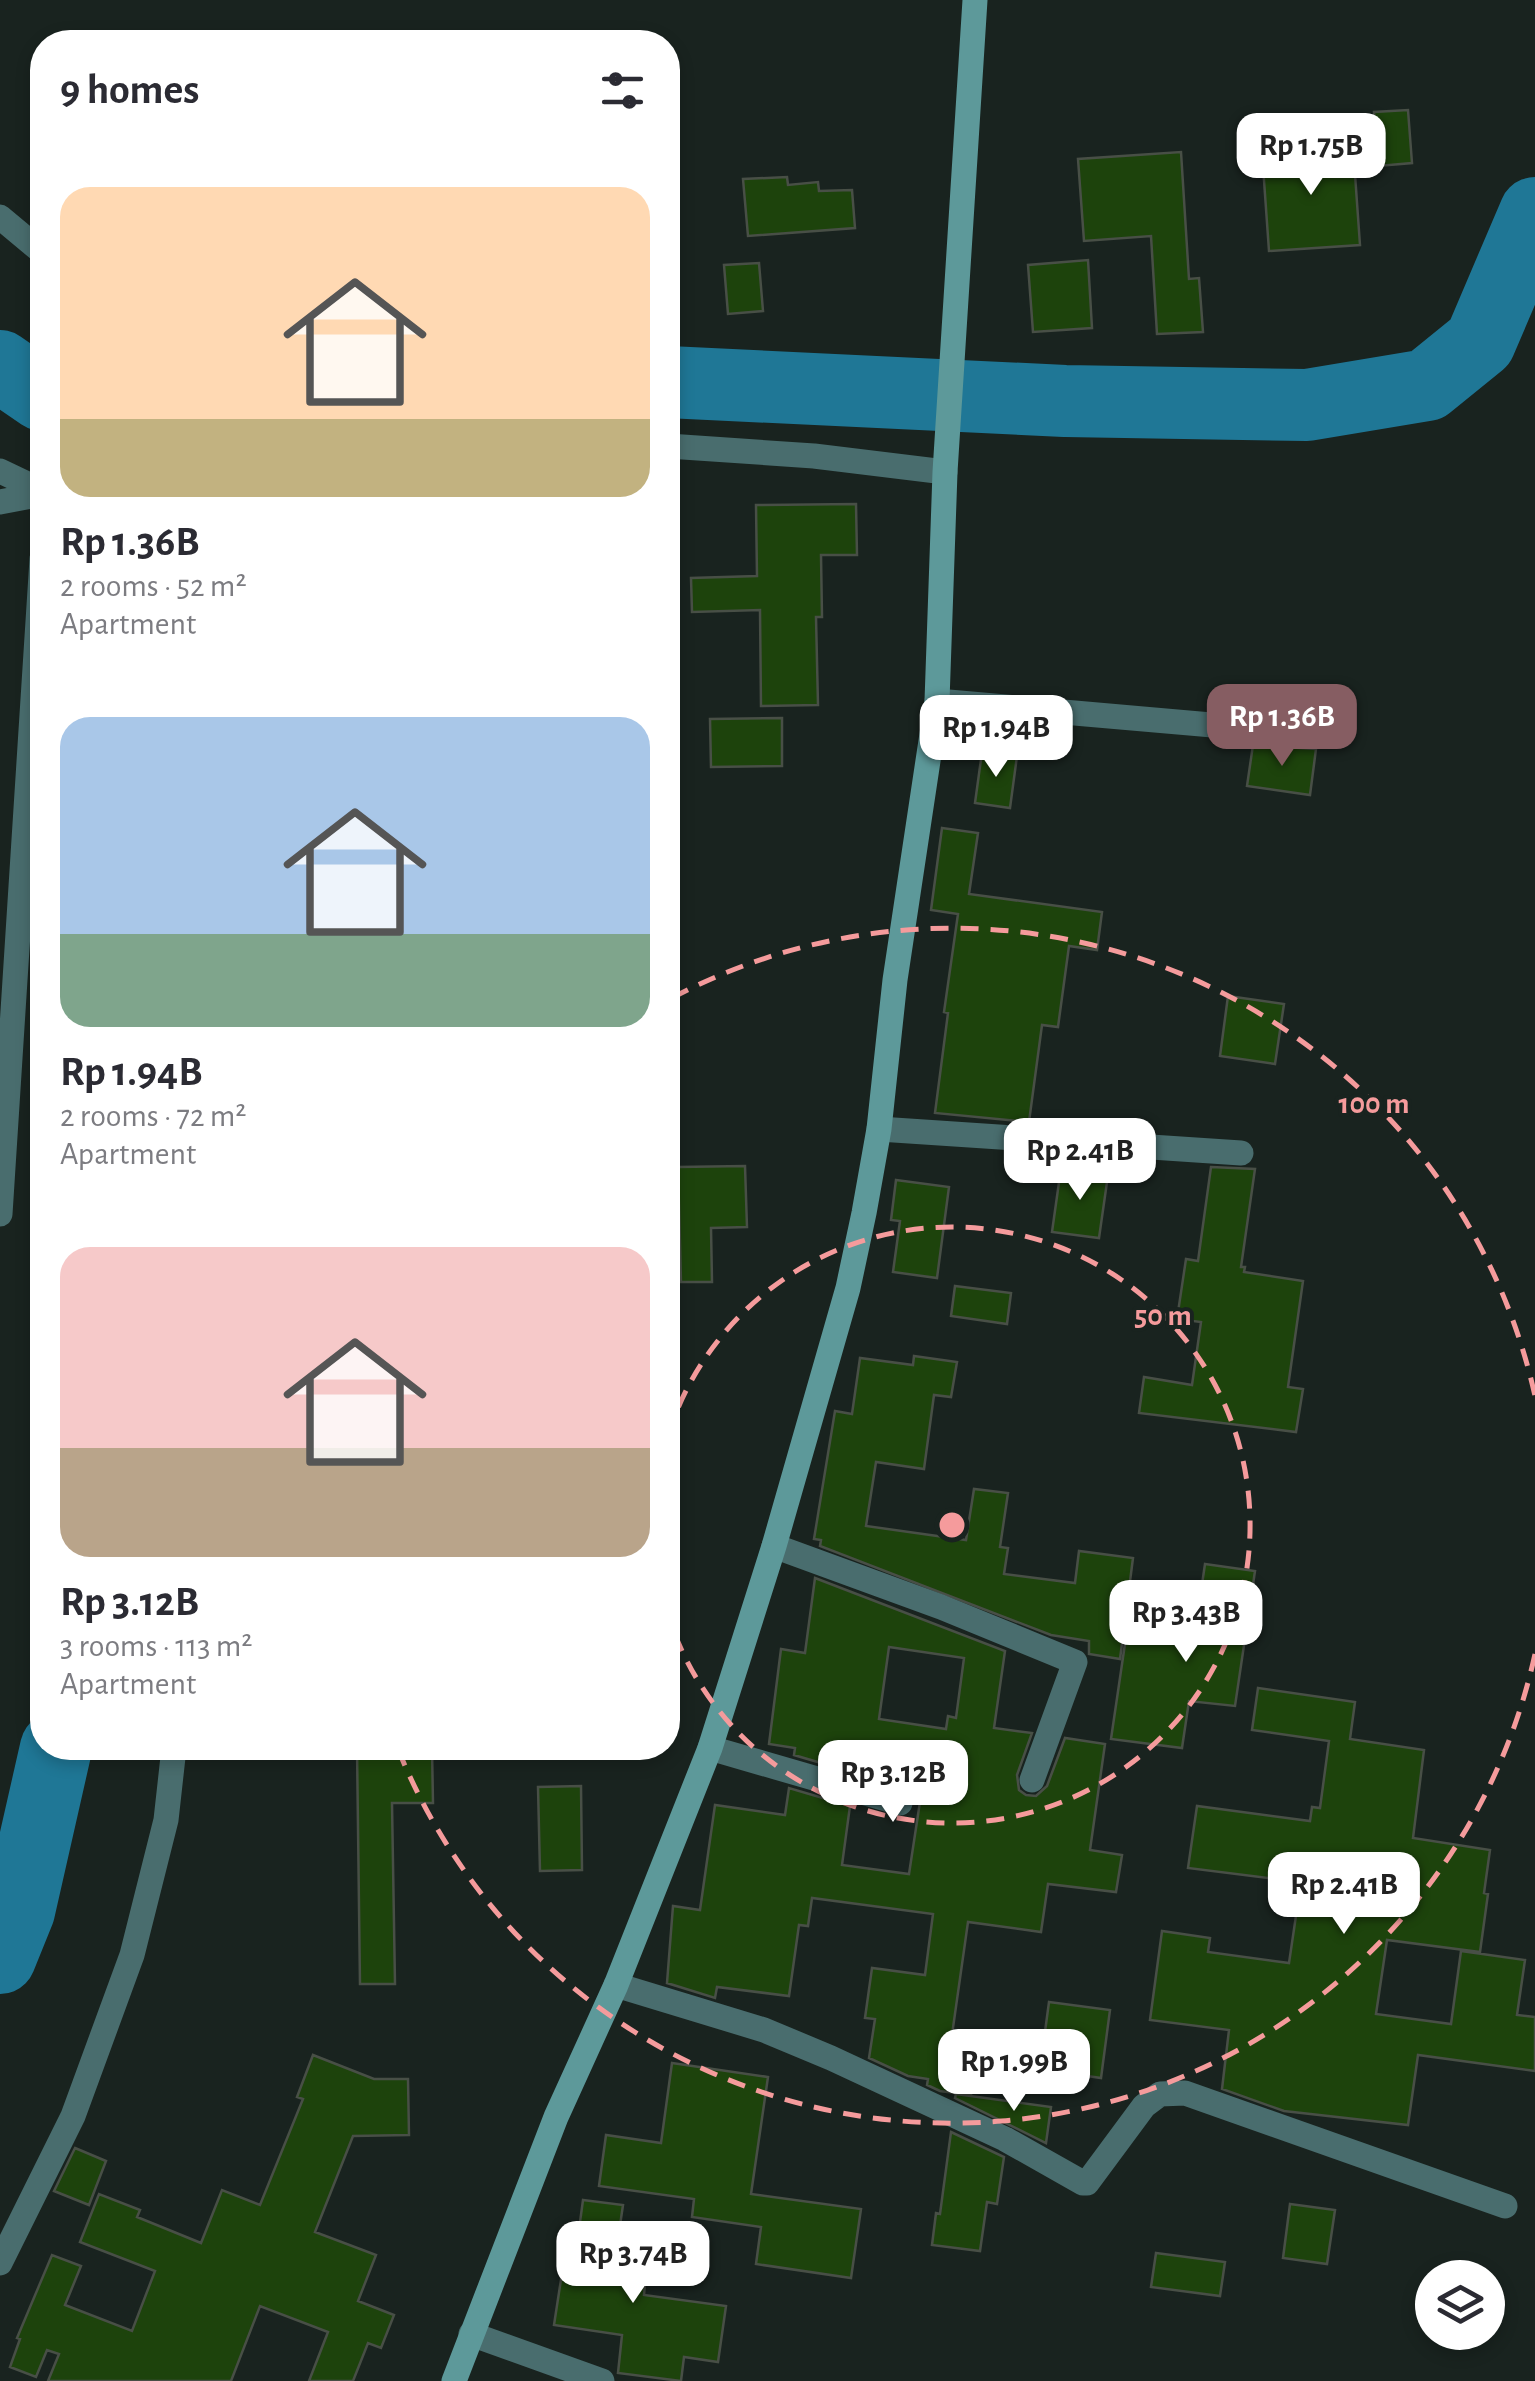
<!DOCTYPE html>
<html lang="en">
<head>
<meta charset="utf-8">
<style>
	:root { --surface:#fff; --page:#f7f7f7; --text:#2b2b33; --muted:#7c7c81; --accent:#865d62 }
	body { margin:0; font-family:"Alegreya Sans",sans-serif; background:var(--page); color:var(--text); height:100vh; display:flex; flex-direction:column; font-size:38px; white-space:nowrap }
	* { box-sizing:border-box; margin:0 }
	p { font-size:32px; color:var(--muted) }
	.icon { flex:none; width:55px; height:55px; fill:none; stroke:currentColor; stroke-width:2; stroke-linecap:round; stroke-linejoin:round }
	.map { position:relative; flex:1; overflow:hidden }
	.side { position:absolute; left:30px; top:30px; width:650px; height:1730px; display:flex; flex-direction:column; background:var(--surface); border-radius:40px; box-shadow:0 5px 15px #0003 }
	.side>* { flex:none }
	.buttons { position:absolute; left:1415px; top:2260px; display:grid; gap:20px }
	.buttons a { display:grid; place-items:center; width:90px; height:90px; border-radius:50%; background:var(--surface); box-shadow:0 5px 15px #0003; font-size:50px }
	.price { position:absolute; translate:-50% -85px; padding:0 22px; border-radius:20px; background:#fff; color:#222; font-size:32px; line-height:65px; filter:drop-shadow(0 2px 5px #0008) }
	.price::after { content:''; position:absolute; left:50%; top:60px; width:30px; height:22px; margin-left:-15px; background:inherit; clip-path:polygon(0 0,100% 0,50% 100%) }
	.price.on { background:var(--accent); color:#fff }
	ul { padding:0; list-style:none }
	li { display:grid; align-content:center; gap:20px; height:530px; padding:0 30px }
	li span { display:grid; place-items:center; height:310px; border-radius:30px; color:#555 }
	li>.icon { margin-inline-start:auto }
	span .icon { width:180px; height:180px; fill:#fffc; stroke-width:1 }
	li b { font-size:42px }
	h2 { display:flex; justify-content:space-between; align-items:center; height:120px; padding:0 30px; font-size:42px }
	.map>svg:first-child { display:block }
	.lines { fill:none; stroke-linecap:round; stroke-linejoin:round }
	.river { stroke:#1f7796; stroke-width:72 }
	.building { fill:#1d430c; stroke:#484f46; stroke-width:2.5; fill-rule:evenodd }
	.lane { stroke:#496d6e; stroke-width:25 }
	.street { stroke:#496d6e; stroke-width:25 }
	.secondary { stroke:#5d999a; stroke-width:25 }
	.ring { fill:none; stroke:#f59b9c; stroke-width:5; stroke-dasharray:18 12 }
	.centre { fill:#f59b9c; stroke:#19231f; stroke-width:5 }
	.ring-label { font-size:30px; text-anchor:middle; font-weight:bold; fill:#f59b9c; stroke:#19231f; stroke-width:8; stroke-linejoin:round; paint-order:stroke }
</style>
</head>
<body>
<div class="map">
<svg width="1535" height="2381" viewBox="0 0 1535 2381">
	<rect width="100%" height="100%" fill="#19231f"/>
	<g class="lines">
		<path class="river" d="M 0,366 L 42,395
			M 668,382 L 1065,401 L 1307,405 L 1427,385 L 1480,342 L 1535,213
			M 0,1958 L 19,1911 L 56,1748"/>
	</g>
	<path class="building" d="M 1408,110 L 1412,163 L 1378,166 L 1374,112 Z
		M 1353,146 L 1360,245 L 1269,251 L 1262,152 Z
		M 1181,152 L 1189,279 L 1199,278 L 1203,332 L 1157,334 L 1151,236 L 1084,241 L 1078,159 Z
		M 787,177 L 788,185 L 818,182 L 819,191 L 852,190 L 855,228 L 748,236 L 743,179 Z
		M 1088,260 L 1092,328 L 1033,332 L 1028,265 Z
		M 759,263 L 763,311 L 728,314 L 724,265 Z
		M 856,504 L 857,555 L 821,555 L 822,617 L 816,617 L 818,705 L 761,706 L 760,610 L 692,612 L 691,578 L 757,576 L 756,505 Z
		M 782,718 L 782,766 L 711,767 L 710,719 Z
		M 1253,745 L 1316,749 L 1310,795 L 1247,786 Z
		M 982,752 L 1017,756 L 1010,808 L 975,803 Z
		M 942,828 L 978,833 L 969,894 L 1102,912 L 1097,950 L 1069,946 L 1058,1027 L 1042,1025 L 1029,1122 L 935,1113 L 948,1013 L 944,1012 L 958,914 L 931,910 Z
		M 1228,996 L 1284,1004 L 1275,1064 L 1220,1056 Z
		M 745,1166 L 747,1227 L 711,1228 L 712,1282 L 681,1282 L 678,1167 Z
		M 1211,1167 L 1255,1169 L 1241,1267 L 1245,1267 L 1244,1272 L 1303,1281 L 1288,1387 L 1303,1389 L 1296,1432 L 1139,1413 L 1144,1377 L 1192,1385 L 1201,1322 L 1177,1319 L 1186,1259 L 1198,1261 Z
		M 1061,1168 L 1108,1175 L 1099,1238 L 1052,1232 Z
		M 896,1180 L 949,1187 L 937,1278 L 893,1272 L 900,1221 L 891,1220 Z
		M 955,1286 L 1011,1293 L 1007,1324 L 951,1316 Z
		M 914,1356 L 957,1362 L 951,1397 L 934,1395 L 924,1469 L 876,1462 L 866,1526 L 966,1540 L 974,1489 L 1008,1493 L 1000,1547 L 1008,1548 L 1004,1574 L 1075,1583 L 1079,1551 L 1133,1558 L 1120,1659 L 1089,1654 L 1089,1641 L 1051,1635 L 820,1546 L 821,1540 L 814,1539 L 835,1411 L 852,1414 L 860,1358 L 913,1365 Z
		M 1205,1564 L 1255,1571 L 1235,1706 L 1189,1701 L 1182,1748 L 1111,1739 L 1126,1637 L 1193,1646 Z
		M 815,1578 L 1005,1651 L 994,1728 L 1032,1733 L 1017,1775 L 1019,1790 L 1026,1795 L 1036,1796 L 1047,1786 L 1065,1738 L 1105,1744 L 1090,1850 L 1122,1855 L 1116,1892 L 1048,1884 L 1041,1932 L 968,1922 L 949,2056 L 976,2060 L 971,2095 L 940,2091 L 927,2085 L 928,2079 L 908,2076 L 869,2058 L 875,2019 L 865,2018 L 872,1968 L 925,1975 L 933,1914 L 812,1898 L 808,1926 L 799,1925 L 789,1996 L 717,1987 L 715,1998 L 667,1983 L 673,1906 L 700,1910 L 715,1805 L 785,1815 L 789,1788 L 850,1806 L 842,1865 L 909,1874 L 923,1782 L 855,1773 L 794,1755 L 795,1748 L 769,1744 L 781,1649 L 805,1653 ZM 889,1647 L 964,1658 L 956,1718 L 948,1716 L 946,1729 L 879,1719 Z
		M 1258,1688 L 1355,1702 L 1350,1739 L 1424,1750 L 1413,1838 L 1490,1850 L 1484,1893 L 1488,1894 L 1480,1952 L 1387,1940 L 1376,2014 L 1451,2024 L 1461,1951 L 1525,1960 L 1517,2015 L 1535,2017 L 1535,2071 L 1418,2055 L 1408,2125 L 1284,2111 L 1222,2089 L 1229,2030 L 1150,2020 L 1162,1931 L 1210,1938 L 1208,1952 L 1289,1963 L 1301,1882 L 1188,1868 L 1197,1806 L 1310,1821 L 1312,1807 L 1320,1808 L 1329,1741 L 1252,1730 Z
		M 357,1748 L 432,1748 L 433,1803 L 392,1803 L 395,1984 L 360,1984 Z
		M 581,1786 L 582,1870 L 540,1871 L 538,1787 Z
		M 1049,2002 L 1110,2010 L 1101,2078 L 1040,2069 Z
		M 313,2055 L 374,2079 L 408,2079 L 409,2135 L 353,2136 L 315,2232 L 376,2255 L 358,2301 L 394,2315 L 381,2348 L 368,2343 L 353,2381 L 309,2381 L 328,2332 L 260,2306 L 231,2381 L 48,2381 L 59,2354 L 47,2350 L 36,2377 L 10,2367 L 20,2339 L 17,2338 L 52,2255 L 81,2266 L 65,2305 L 132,2331 L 155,2271 L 80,2242 L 99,2194 L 140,2210 L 137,2217 L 201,2243 L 222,2190 L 260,2205 L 303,2099 L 297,2097 Z
		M 672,2063 L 768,2077 L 751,2194 L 861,2209 L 851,2278 L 756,2264 L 761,2227 L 692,2217 L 694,2199 L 599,2186 L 606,2135 L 661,2143 Z
		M 956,2094 L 1051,2107 L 1046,2143 L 955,2098 Z
		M 951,2132 L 1004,2157 L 997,2204 L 987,2202 L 980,2251 L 932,2245 L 936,2213 L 940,2214 Z
		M 75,2148 L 106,2161 L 89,2205 L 54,2191 Z
		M 583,2200 L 623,2205 L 612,2280 L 645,2284 L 644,2295 L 726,2306 L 718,2362 L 684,2357 L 681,2381 L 618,2373 L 622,2335 L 554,2325 L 562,2273 L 573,2274 Z
		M 1290,2204 L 1335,2210 L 1327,2264 L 1283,2258 Z
		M 1156,2253 L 1225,2262 L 1220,2296 L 1151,2287 Z"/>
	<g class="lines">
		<path class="lane" d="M 937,701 L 1281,731"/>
		<path class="street" d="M 0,217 L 42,252
			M 668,446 L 814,456 L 945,472
			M 0,471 L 42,491
			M 0,502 L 42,494
			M 879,1129 L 1241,1153
			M 0,1214 L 42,559
			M 774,1546 L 941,1607 L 1075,1662 L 1032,1780
			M 710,1748 L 900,1803
			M 616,1985 L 764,2030 L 831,2058 L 1005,2139 L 1083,2183 L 1087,2183 L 1144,2106 L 1160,2094 L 1185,2093 L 1505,2206
			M 0,2263 L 73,2116 L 132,1955 L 166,1820 L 174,1748
			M 471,2334 L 602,2381"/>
		<path class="secondary" d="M 454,2381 L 556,2117 L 616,1985 L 710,1748 L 774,1546 L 848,1288 L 864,1213 L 879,1129 L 895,980 L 937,701 L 945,472 L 975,0"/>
	</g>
	<g class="ring">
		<path d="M668 1435A298 298 0 1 1 668 1615"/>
		<path d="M1535 1654A597 597 0 0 1 398 1749M672 998A597 597 0 0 1 1535 1396"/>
	</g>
	<circle cx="952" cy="1525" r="15" class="centre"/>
	<g class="ring-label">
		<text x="1374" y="1113">100 m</text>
		<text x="1163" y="1325">50 m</text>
	</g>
</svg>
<div class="buttons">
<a><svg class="icon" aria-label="layers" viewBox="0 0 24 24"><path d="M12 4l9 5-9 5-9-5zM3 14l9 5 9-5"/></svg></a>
</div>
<b class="price" style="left:1311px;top:198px">Rp 1.75B</b>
<b class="price on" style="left:1282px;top:769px">Rp 1.36B</b>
<b class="price" style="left:996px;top:780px">Rp 1.94B</b>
<b class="price" style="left:1080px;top:1203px">Rp 2.41B</b>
<b class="price" style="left:1186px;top:1665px">Rp 3.43B</b>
<b class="price" style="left:893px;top:1825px">Rp 3.12B</b>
<b class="price" style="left:1344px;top:1937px">Rp 2.41B</b>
<b class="price" style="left:1014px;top:2114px">Rp 1.99B</b>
<b class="price" style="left:633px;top:2306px">Rp 3.74B</b>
<section class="side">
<h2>9 homes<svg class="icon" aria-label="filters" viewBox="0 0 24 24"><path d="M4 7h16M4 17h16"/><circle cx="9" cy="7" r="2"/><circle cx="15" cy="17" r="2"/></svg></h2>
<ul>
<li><span style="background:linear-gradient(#ffd9b3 75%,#c2b280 0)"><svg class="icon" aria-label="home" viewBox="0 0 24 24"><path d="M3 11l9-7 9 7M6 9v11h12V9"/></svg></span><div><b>Rp 1.36B</b><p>2 rooms · 52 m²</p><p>Apartment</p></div></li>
<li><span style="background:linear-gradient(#a9c7e8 70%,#7fa58c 0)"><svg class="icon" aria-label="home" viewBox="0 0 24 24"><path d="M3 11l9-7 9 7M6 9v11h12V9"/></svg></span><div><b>Rp 1.94B</b><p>2 rooms · 72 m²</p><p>Apartment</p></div></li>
<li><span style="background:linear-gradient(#f6c9c9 65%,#b9a48a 0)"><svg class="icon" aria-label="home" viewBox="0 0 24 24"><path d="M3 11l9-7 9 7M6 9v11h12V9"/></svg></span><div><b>Rp 3.12B</b><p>3 rooms · 113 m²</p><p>Apartment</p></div></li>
</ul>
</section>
</div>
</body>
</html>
